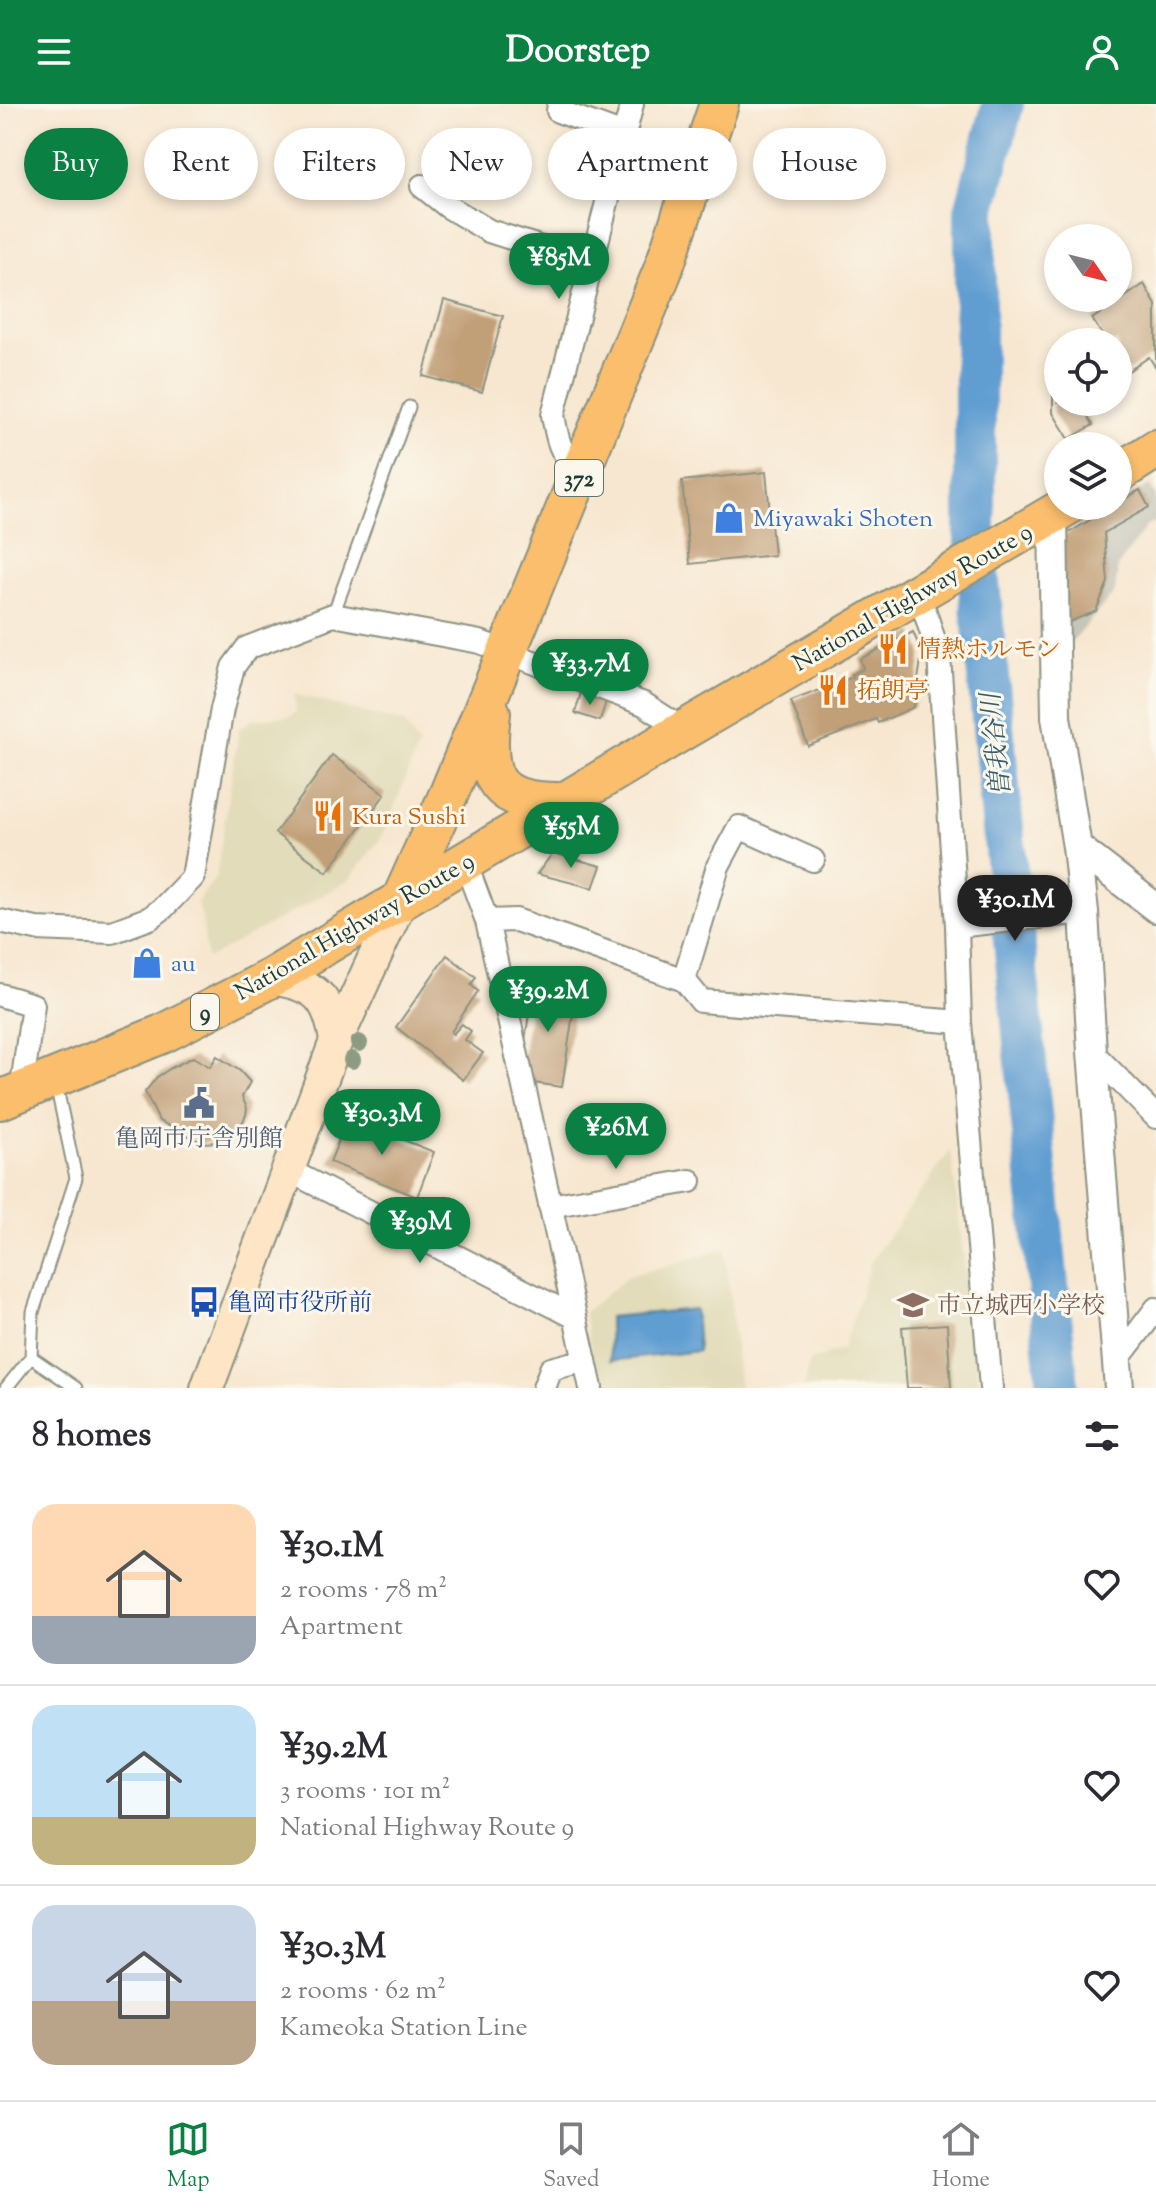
<!DOCTYPE html>
<html lang="en">
<head>
<meta charset="utf-8">
<style>
	:root { --surface:#fff; --page:#f2f2f3; --text:#2b2b33; --muted:#7c7c81; --line:#e1e1e2; --accent:#0b8043 }
	body { margin:0; font-family:"Sorts Mill Goudy","Noto Serif JP",serif; background:var(--page); color:var(--text); height:100vh; display:flex; flex-direction:column; font-size:30px; white-space:nowrap }
	* { box-sizing:border-box; margin:0 }
	p { font-size:26px; color:var(--muted) }
	.icon { flex:none; width:44px; height:44px; fill:none; stroke:currentColor; stroke-width:2; stroke-linecap:round; stroke-linejoin:round }
	.map { position:relative; height:1284px; overflow:hidden }
	.panel { display:flex; flex-direction:column; background:var(--surface); flex:1 }
	.panel>* { flex:none }
	.top-card { position:absolute; left:24px; top:24px; width:1108px; height:72px; display:flex; gap:16px }
	.needle { width:52px; rotate:125deg }
	.fabs { position:absolute; left:1044px; top:120px; display:grid; gap:16px }
	.fabs a { display:grid; place-items:center; width:88px; height:88px; border-radius:50%; background:var(--surface); box-shadow:0 4px 12px #0003; font-size:40px }
	.price { position:absolute; translate:-50% -68px; padding:0 18px; border-radius:28px; background:var(--accent); color:#fff; font-size:26px; line-height:52px; filter:drop-shadow(0 2px 4px #0008) }
	.price::after { content:''; position:absolute; left:50%; top:48px; width:24px; height:18px; margin-left:-12px; background:inherit; clip-path:polygon(0 0,100% 0,50% 100%) }
	.price.active { background:#222; color:#fff }
	ul { padding:0; list-style:none }
	li { display:flex; align-items:center; gap:24px; height:200px; padding:0 32px }
	li+li { border-top:2px solid var(--line) }
	li span { display:grid; place-items:center; flex:none; width:224px; height:160px; border-radius:24px; color:#555 }
	li>.icon { margin-inline-start:auto }
	span .icon { width:96px; height:96px; fill:#fffc; stroke-width:1 }
	li b { font-size:34px }
	h2 { display:flex; justify-content:space-between; align-items:center; height:96px; padding:0 32px; font-size:34px }
	.pill { padding:0 28px; border-radius:36px; background:var(--surface); box-shadow:0 4px 12px #0003; font-size:28px; line-height:72px }
	.pill.active { background:var(--accent); color:#fff }
	header { display:flex; justify-content:space-between; align-items:center; height:104px; padding:0 32px; background:var(--accent); color:#fff; font-size:36px; font-weight:800 }
	.tabs { display:flex; justify-content:space-around; align-items:center; height:112px; border-top:2px solid var(--line); background:var(--surface); font-size:22px; color:var(--muted) }
	.tabs a { display:grid; justify-items:center; gap:4px }
	.tabs .active { color:var(--accent) }
	.map>svg:first-child { display:block }
	.built { fill:#e2dcba }
	.industrial { fill:#c5c5b8 }
	.water { fill:#619ed2; stroke:#406e83; stroke-width:2 }
	.lines { fill:none; stroke-linecap:round; stroke-linejoin:round }
	.river { stroke:#619ed2; stroke-width:42 }
	.building { fill:#c19f77 }
	.service-casing { stroke:#8b9282; stroke-width:15 }
	.minor-casing { stroke:#8b9282; stroke-width:26 }
	.tertiary-casing { stroke:#8b9282; stroke-width:32 }
	.secondary-casing { stroke:#8b9282; stroke-width:36 }
	.trunk-casing { stroke:#8b9282; stroke-width:42 }
	.service { stroke:#fff; stroke-width:11 }
	.minor { stroke:#fff; stroke-width:22 }
	.tertiary { stroke:#fff; stroke-width:28 }
	.secondary { stroke:#fde5c5; stroke-width:32 }
	.trunk { stroke:#fabe6d; stroke-width:38 }
	.tree { fill:#8e9b84 }
	.labels { text-anchor:middle; stroke-width:6; stroke-linejoin:round; paint-order:stroke }
	.shield { fill:#fbf7ec; stroke:#61756b; stroke-width:2 }
	.shield-label { font-size:22px; font-weight:bold; fill:#1f3d34 }
	.shop-label { font-size:24px; fill:#366cbe; stroke:#fbf7ec; text-anchor:start }
	.street-label { font-size:24px; fill:#1f3d34; stroke:#fbf7ec }
	.food-label { font-size:24px; fill:#c56008; stroke:#fbf7ec; text-anchor:start }
	.service-label { font-size:24px; fill:#4e5e75; stroke:#fbf7ec }
	.transit-label { font-size:24px; fill:#164399; stroke:#fbf7ec; text-anchor:start }
	.education-label { font-size:24px; fill:#785e54; stroke:#fbf7ec; text-anchor:start }
	.water-label { font-size:26px; font-style:italic; fill:#365f6b; stroke:#fbf7ec }
</style>
</head>
<body>
<header><svg class="icon" aria-label="menu" viewBox="0 0 24 24"><path d="M4 6h16M4 12h16M4 18h16"/></svg>Doorstep<svg class="icon" aria-label="person" viewBox="0 0 24 24"><circle cx="12" cy="8" r="4"/><path d="M4 21q1-7 8-7t8 7"/></svg></header>
<div class="map">
<svg width="1156" height="1284" viewBox="0 0 1156 1284">
	<rect width="100%" height="100%" fill="#fbf7ec"/>
	<filter id="ink" filterUnits="userSpaceOnUse"><feTurbulence type="fractalNoise" baseFrequency=".0125" numOctaves="2"/><feDisplacementMap in="SourceGraphic" scale="16" xChannelSelector="R" yChannelSelector="G"/><feConvolveMatrix kernelMatrix="1 2 1 2 8 2 1 2 1" color-interpolation-filters="sRGB"/></filter>
	<filter id="wash" filterUnits="userSpaceOnUse"><feTurbulence type="fractalNoise" baseFrequency=".006" numOctaves="4" result="noise"/><feDisplacementMap in="SourceGraphic" scale="32" xChannelSelector="R" yChannelSelector="G"/><feGaussianBlur stdDeviation="1.8" result="paint"/><feColorMatrix in="noise" values="0 0 0 0 0 0 0 0 0 0 0 0 0 0 0 0 0 1.4 0 .05"/><feComposite in="paint" operator="in"/></filter>
	<g filter="url(#wash)">
		<rect width="100%" height="100%" fill="#f7e7d0"/>
		<path class="built" d="M 294,590 L 404,619 L 419,641 L 383,731 L 348,777 L 207,855 L 202,814 L 197,798 L 216,773 L 239,625 L 253,615 L 291,612 L 296,608 Z
			M 951,1046 L 979,1284 L 804,1284 L 810,1257 L 843,1245 L 871,1157 Z
			M 725,1145 L 740,1284 L 597,1284 L 584,1208 L 629,1172 Z"/>
		<path class="industrial" d="M 1149,381 L 1156,393 L 1156,418 L 1148,420 L 1118,462 L 1115,488 L 1067,543 L 1062,433 L 1113,402 L 1118,402 L 1118,399 Z"/>
		<path class="water" d="M 695,1205 L 698,1247 L 610,1257 L 609,1213 Z"/>
		<g class="lines">
			<path class="river" d="M 1003,0 L 975,107 L 975,439 L 1058,1284"/>
		</g>
		<g id="blocks">
			<path class="building" d="M 1144,180 L 1156,201 L 1156,264 L 1149,253 L 1118,274 L 1118,238 L 1107,238 L 1092,215 Z
				M 444,196 L 503,212 L 482,288 L 423,272 Z
				M 1058,266 L 1058,298 L 1104,298 L 1086,309 L 1093,321 L 1069,335 L 1053,309 L 1053,270 Z
				M 766,368 L 774,451 L 690,460 L 682,377 Z
				M 1140,386 L 1149,403 L 1104,429 L 1108,478 L 1096,507 L 1062,521 L 1062,433 L 1113,402 L 1118,402 L 1118,399 Z
				M 913,528 L 922,549 L 914,603 L 878,619 L 876,615 L 808,642 L 791,597 L 853,573 L 852,570 L 863,565 L 860,555 Z
				M 581,589 L 606,597 L 600,617 L 575,609 Z
				M 332,651 L 385,690 L 327,768 L 275,729 Z
				M 553,749 L 601,762 L 593,784 L 537,770 Z
				M 447,851 L 476,873 L 471,881 L 478,887 L 451,928 L 453,930 L 462,920 L 471,927 L 465,936 L 483,949 L 463,976 L 396,923 Z
				M 534,876 L 577,883 L 562,983 L 519,977 Z
				M 217,952 L 240,967 L 250,978 L 242,993 L 247,1004 L 246,1011 L 239,1026 L 229,1033 L 218,1038 L 203,1039 L 159,1017 L 145,988 L 157,973 L 171,964 L 193,953 L 210,963 Z
				M 348,1014 L 434,1048 L 417,1093 L 330,1058 Z
				M 947,1220 L 951,1284 L 907,1284 L 902,1223 Z"/>
		</g>
	</g>
	<g filter="url(#ink)">
		<use href="#blocks" fill-opacity="0" stroke="#8b9282" stroke-width="2"/>
		<g class="lines">
			<defs>
				<path id="service" d="M 333,511 L 409,303
					M 31,1253 L 76,1284
					M 6,1284 L 31,1253 L 33,1208 L 76,1074 L 56,980"/>
				<path id="minor" d="M 559,0 L 558,7 L 624,31
					M 422,82 L 447,102 L 489,127 L 592,160
					M 584,363 C 558,352 558,337 553,311 L 632,0
					M 919,489 L 939,552 L 957,822 L 960,918 L 991,1284
					M 465,758 L 487,817 L 591,1284
					M 0,817 L 36,825 L 112,828 L 150,814 L 163,804 L 193,773 L 222,605 L 233,563 L 247,544 L 333,511 L 480,538 L 644,600 L 684,626
					M 487,817 L 516,816 L 684,876 L 701,897 L 960,918
					M 957,822 L 1084,808
					M 684,876 L 718,762 L 739,723 L 813,756
					M 0,891 L 33,901 L 21,989
					M 1092,948 L 1156,1013
					M 288,1066 L 575,1213
					M 550,1102 L 690,1077
					M 1117,1256 L 1156,1205
					M 544,1284 L 551,1265 L 585,1256"/>
				<path id="tertiary" d="M 1053,411 L 1056,613 L 1077,743 L 1084,808 L 1092,948 L 1119,1284
					M 1077,743 L 1156,804"/>
				<path id="secondary" d="M 271,874 C 316,881 329,892 336,937
					M 207,1284 L 336,937 L 400,798"/>
				<path id="trunk" d="M 1118,369 L 1156,345
					M 491,609 C 483,677 495,700 566,698
					M 400,798 L 450,687 L 663,166 L 719,0
					M 0,996 L 162,930 L 271,874 L 684,626 L 1067,402"/>
			</defs>
			<use href="#service" class="service-casing"/>
			<use href="#minor" class="minor-casing"/>
			<use href="#tertiary" class="tertiary-casing"/>
			<use href="#secondary" class="secondary-casing"/>
			<use href="#trunk" class="trunk-casing"/>
			<use href="#service" class="service"/>
			<use href="#minor" class="minor"/>
			<use href="#tertiary" class="tertiary"/>
			<use href="#secondary" class="secondary"/>
			<use href="#trunk" class="trunk"/>
		</g>
		<g class="tree">
			<circle cx="359" cy="939" r="9"/>
			<circle cx="352" cy="956" r="9"/>
		</g>
	</g>
	<defs>
		<symbol id="shop-bare" viewBox="-9 -9 18 18"><path d="M-5-2.5h2.3a2.7 3.5 0 0 1 5.4 0H5L5.5 6h-11ZM-1.5-2.5h3a1.5 2.3 0 0 0-3 0Z" fill="#3f7fe0" stroke="#fbf7ec" stroke-width="2.5" paint-order="stroke"/></symbol>
		<symbol id="restaurant-bare" viewBox="-9 -9 18 18"><path d="M-5-6h1v4h1v-4h1v4h1v-4h1v5L-1.5 .5V6h-2V.5L-5-1ZM5-6V6H3V1.5H1.5Q1.5-4 5-6Z" fill="#e8710a" stroke="#fbf7ec" stroke-width="2.5" paint-order="stroke"/></symbol>
		<symbol id="civic-bare" viewBox="-9 -9 18 18"><path d="M-.6-6.5H3V-4.5H.6V-3L4-1V1h2V6H-6V1h2V-1L-.6-3ZM-1.2 2.5V6h2.4V2.5Z" fill="#5c6f8a" stroke="#fbf7ec" stroke-width="2.5" paint-order="stroke"/></symbol>
		<symbol id="bus-bare" viewBox="-9 -9 18 18"><path d="M-5-6H5V4H4V6H2V4H-2V6H-4V4H-5ZM-3.5-4V0h7V-4ZM-3.5 1.2v1.5H-2V1.2ZM2 1.2v1.5H3.5V1.2Z" fill="#1a4fb4" stroke="#fbf7ec" stroke-width="2.5" paint-order="stroke"/></symbol>
		<symbol id="school-bare" viewBox="-9 -9 18 18"><path d="M0-5L7-2L0 1L-7-2ZM-4 1L0 2.5L4 1V4Q0 6-4 4Z" fill="#8d6e63" stroke="#fbf7ec" stroke-width="2.5" paint-order="stroke"/></symbol>
	</defs>
	<g fill-rule="evenodd">
		<use href="#shop-bare" x="707" y="392" width="44" height="44"/>
		<use href="#restaurant-bare" x="871" y="523" width="44" height="44"/>
		<use href="#restaurant-bare" x="811" y="564" width="44" height="44"/>
		<use href="#restaurant-bare" x="306" y="690" width="44" height="44"/>
		<use href="#shop-bare" x="125" y="837" width="44" height="44"/>
		<use href="#civic-bare" x="177" y="977" width="44" height="44"/>
		<use href="#bus-bare" x="182" y="1176" width="44" height="44"/>
		<use href="#school-bare" x="891" y="1179" width="44" height="44"/>
	</g>
	<g class="labels">
		<g class="shield">
			<rect x="555" y="356" width="48" height="36" rx="6"/>
			<rect x="191" y="890" width="28" height="36" rx="6"/>
		</g>
		<g class="shield-label">
			<text x="579" y="382">372</text>
			<text x="205" y="916">9</text>
		</g>
		<g class="shop-label">
			<text x="753" y="422">Miyawaki Shoten</text>
			<text x="171" y="867">au</text>
		</g>
		<g class="street-label">
			<text transform="translate(912 493) rotate(-30)" y="8">National Highway Route 9</text>
			<text transform="translate(354 822) rotate(-30)" y="8">National Highway Route 9</text>
		</g>
		<g class="food-label">
			<text x="917" y="553">情熱ホルモン</text>
			<text x="857" y="594">拓朗亭</text>
			<text x="352" y="720">Kura Sushi</text>
		</g>
		<g class="service-label">
			<text x="199" y="1042">亀岡市庁舎別館</text>
		</g>
		<g class="transit-label">
			<text x="228" y="1206">亀岡市役所前</text>
		</g>
		<g class="education-label">
			<text x="937" y="1209">市立城西小学校</text>
		</g>
		<g class="water-label">
			<text transform="translate(995 641) rotate(-96)" y="9">曽我谷川</text>
		</g>
	</g>
</svg>
<div class="fabs">
<a><svg class="needle" viewBox="-14 -14 28 28"><path d="M0-13l5 13h-10z" fill="#e53935"/><path d="M0 13l5-13h-10z" fill="#7c7c81"/></svg></a>
<a><svg class="icon" aria-label="locate" viewBox="0 0 24 24"><circle cx="12" cy="12" r="6"/><path d="M12 2v4M12 18v4M2 12h4M18 12h4"/></svg></a>
<a><svg class="icon" aria-label="layers" viewBox="0 0 24 24"><path d="M12 4l9 5-9 5-9-5zM3 14l9 5 9-5"/></svg></a>
</div>
<b class="price" style="left:559px;top:197px">¥85M</b>
<b class="price" style="left:590px;top:603px">¥33.7M</b>
<b class="price" style="left:571px;top:766px">¥55M</b>
<b class="price active" style="left:1015px;top:839px">¥30.1M</b>
<b class="price" style="left:548px;top:930px">¥39.2M</b>
<b class="price" style="left:382px;top:1053px">¥30.3M</b>
<b class="price" style="left:616px;top:1067px">¥26M</b>
<b class="price" style="left:420px;top:1161px">¥39M</b>
<div class="top-card">
<a class="pill active">Buy</a>
<a class="pill">Rent</a>
<a class="pill">Filters</a>
<a class="pill">New</a>
<a class="pill">Apartment</a>
<a class="pill">House</a>
</div>
</div>
<section class="panel">
<h2>8 homes<svg class="icon" aria-label="filters" viewBox="0 0 24 24"><path d="M4 7h16M4 17h16"/><circle cx="9" cy="7" r="2"/><circle cx="15" cy="17" r="2"/></svg></h2>
<ul>
<li><span style="background:linear-gradient(#ffd9b3 70%,#9aa5b1 0)"><svg class="icon" aria-label="home" viewBox="0 0 24 24"><path d="M3 11l9-7 9 7M6 9v11h12V9"/></svg></span><div><b>¥30.1M</b><p>2 rooms · 78 m²</p><p>Apartment</p></div><svg class="icon" aria-label="heart" viewBox="0 0 24 24"><path d="M12 20l-8-8c-3-5 5-10 8-4 3-6 11-1 8 4z"/></svg></li>
<li><span style="background:linear-gradient(#bfe0f5 70%,#c2b280 0)"><svg class="icon" aria-label="home" viewBox="0 0 24 24"><path d="M3 11l9-7 9 7M6 9v11h12V9"/></svg></span><div><b>¥39.2M</b><p>3 rooms · 101 m²</p><p>National Highway Route 9</p></div><svg class="icon" aria-label="heart" viewBox="0 0 24 24"><path d="M12 20l-8-8c-3-5 5-10 8-4 3-6 11-1 8 4z"/></svg></li>
<li><span style="background:linear-gradient(#c9d6e8 60%,#b9a48a 0)"><svg class="icon" aria-label="home" viewBox="0 0 24 24"><path d="M3 11l9-7 9 7M6 9v11h12V9"/></svg></span><div><b>¥30.3M</b><p>2 rooms · 62 m²</p><p>Kameoka Station Line</p></div><svg class="icon" aria-label="heart" viewBox="0 0 24 24"><path d="M12 20l-8-8c-3-5 5-10 8-4 3-6 11-1 8 4z"/></svg></li>
</ul>
</section>
<nav class="tabs">
<a class="active"><svg class="icon" aria-label="map" viewBox="0 0 24 24"><path d="M3 6l6-2 6 2 6-2v14l-6 2-6-2-6 2zM9 4v14M15 6v14"/></svg>Map</a>
<a><svg class="icon" aria-label="saved" viewBox="0 0 24 24"><path d="M7 4h10v16l-5-4-5 4z"/></svg>Saved</a>
<a><svg class="icon" aria-label="home" viewBox="0 0 24 24"><path d="M3 11l9-7 9 7M6 9v11h12V9"/></svg>Home</a>
</nav>
</body>
</html>
